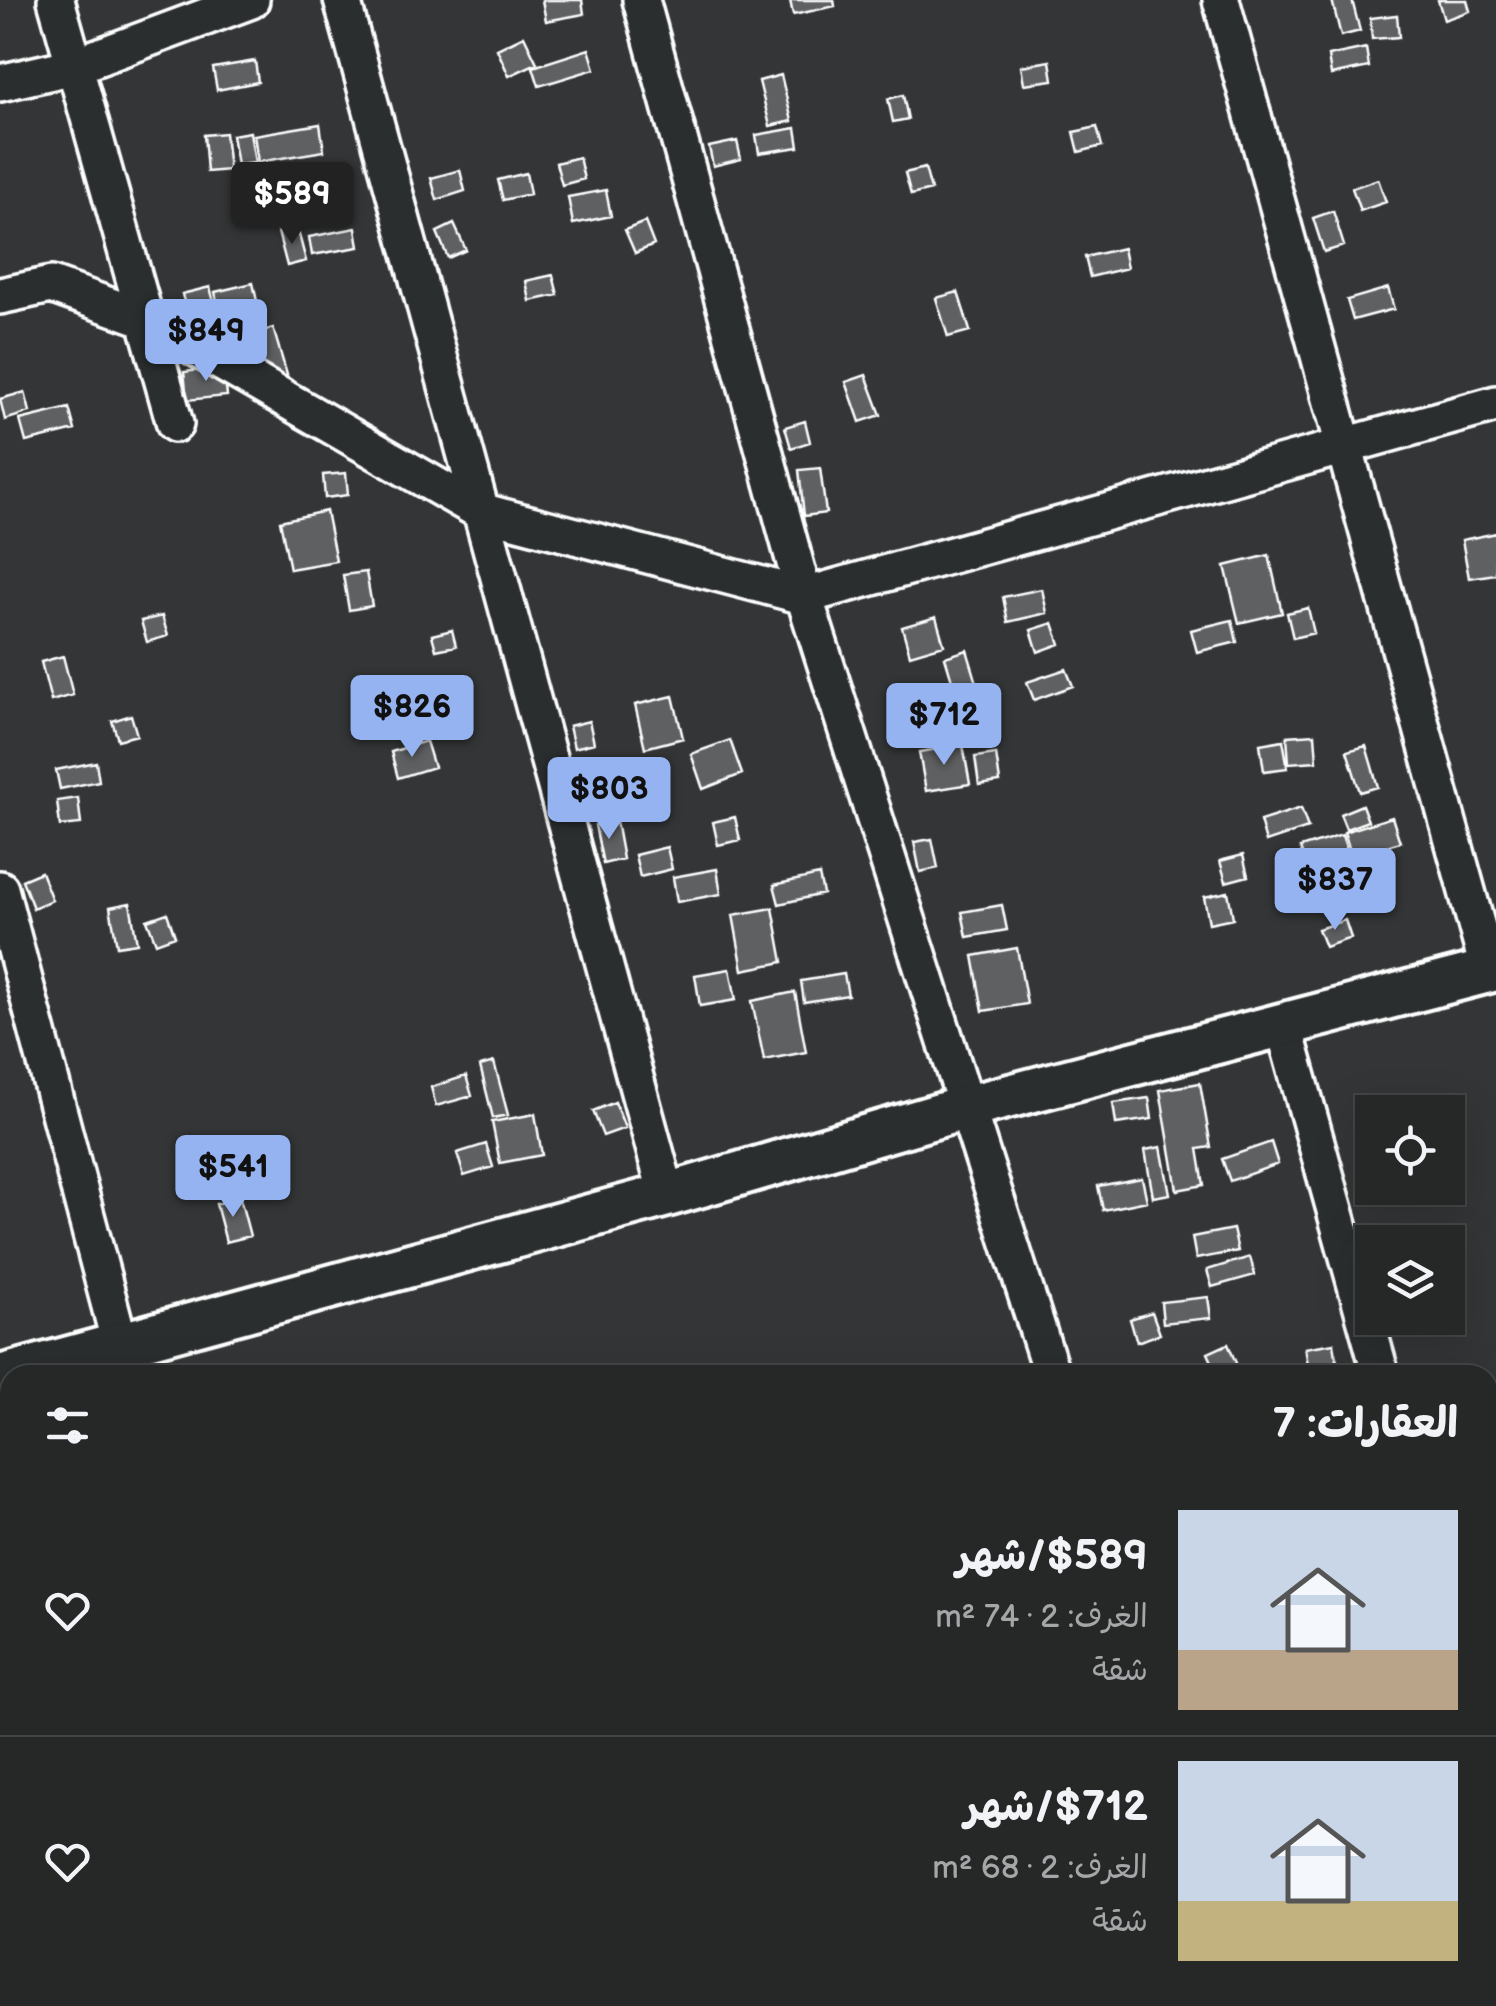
<!DOCTYPE html>
<html lang="ar">
<head>
<meta charset="utf-8">
<style>
	:root { --surface:#262828; --page:#2e3030; --text:#f1f3f6; --muted:#a4a6a8; --line:#424445; --accent:#95b2f1 }
	body { margin:0; font-family:"Balsamiq Sans","Playpen Sans Arabic",sans-serif; background:var(--page); color:var(--text); direction:rtl; height:100vh; display:flex; flex-direction:column; font-size:38px; white-space:nowrap }
	* { box-sizing:border-box; margin:0 }
	p { font-size:32px; color:var(--muted) }
	.icon { flex:none; width:55px; height:55px; fill:none; stroke:currentColor; stroke-width:2; stroke-linecap:round; stroke-linejoin:round }
	.map { position:relative; flex:1; overflow:hidden; direction:ltr }
	.panel { position:absolute; left:0px; top:1365px; width:1498px; height:642px; display:flex; flex-direction:column; background:var(--surface); border-radius:30px 30px 0 0; box-shadow:0 10px 40px #0002,0 0 0 2px var(--line); direction:rtl }
	.panel>* { flex:none }
	.controls { position:absolute; left:1355px; top:1095px; display:grid; gap:20px }
	.controls a { display:grid; place-items:center; width:110px; height:110px; border-radius:0px; background:var(--surface); box-shadow:0 10px 40px #0002,0 0 0 2px var(--line); font-size:50px }
	.price { position:absolute; translate:-50% -85px; padding:0 22px; border-radius:10px; background:var(--accent); color:#111; font-size:32px; line-height:65px; filter:drop-shadow(0 2px 5px #0008) }
	.price::after { content:''; position:absolute; left:50%; top:60px; width:30px; height:22px; margin-left:-15px; background:inherit; clip-path:polygon(0 0,100% 0,50% 100%) }
	.price.current { background:#222; color:#fff }
	ul { padding:0; list-style:none }
	li { display:flex; align-items:center; gap:30px; height:250px; padding:0 40px }
	li+li { border-top:2px solid var(--line) }
	li span { display:grid; place-items:center; flex:none; width:280px; height:200px; border-radius:0px; color:#555 }
	li>.icon { margin-inline-start:auto }
	span .icon { width:120px; height:120px; fill:#fffc; stroke-width:1 }
	li b { font-size:42px }
	h2 { display:flex; justify-content:space-between; align-items:center; height:120px; padding:0 40px; font-size:42px }
	.map>svg:first-child { display:block }
	.building { fill:#5f6162; stroke:#fff; stroke-width:2.5 }
	.lines { fill:none; stroke-linecap:round; stroke-linejoin:round }
	.minor-casing { stroke:#fff; stroke-width:42 }
	.tertiary-casing { stroke:#fff; stroke-width:50 }
	.minor { stroke:#2a2d2e; stroke-width:35 }
	.tertiary { stroke:#2a2d2e; stroke-width:42 }
</style>
</head>
<body>
<div class="map">
<svg width="1496" height="2006" viewBox="0 0 1496 2006">
	<rect width="100%" height="100%" fill="#333536"/>
	<filter id="ink" filterUnits="userSpaceOnUse"><feTurbulence type="fractalNoise" baseFrequency=".01" numOctaves="2"/><feDisplacementMap in="SourceGraphic" scale="20" xChannelSelector="R" yChannelSelector="G"/><feConvolveMatrix kernelMatrix="1 2 1 2 8 2 1 2 1" color-interpolation-filters="sRGB"/></filter>
	<g filter="url(#ink)">
		<path class="building" d="M 542,0 L 582,0 L 584,14 L 546,21 Z
			M 790,0 L 834,0 L 835,6 L 793,15 Z
			M 1332,0 L 1352,0 L 1360,31 L 1341,36 Z
			M 1438,0 L 1467,0 L 1470,11 L 1444,20 Z
			M 1397,15 L 1399,37 L 1372,39 L 1370,18 Z
			M 524,36 L 537,63 L 509,76 L 497,49 Z
			M 1366,48 L 1369,67 L 1331,75 L 1328,56 Z
			M 589,49 L 595,69 L 539,86 L 533,67 Z
			M 255,61 L 258,82 L 217,90 L 213,68 Z
			M 1050,61 L 1053,80 L 1024,84 L 1021,66 Z
			M 781,75 L 792,121 L 770,126 L 759,81 Z
			M 903,95 L 908,119 L 893,122 L 888,99 Z
			M 320,124 L 324,151 L 258,162 L 254,135 Z
			M 1097,127 L 1102,146 L 1079,152 L 1074,132 Z
			M 796,128 L 799,147 L 759,153 L 756,135 Z
			M 250,132 L 255,163 L 237,165 L 232,135 Z
			M 225,133 L 229,170 L 207,172 L 204,135 Z
			M 737,141 L 741,159 L 713,166 L 709,147 Z
			M 579,157 L 584,179 L 562,185 L 556,163 Z
			M 298,164 L 300,192 L 272,194 L 270,166 Z
			M 925,168 L 931,190 L 911,195 L 905,173 Z
			M 460,170 L 465,191 L 437,200 L 431,178 Z
			M 254,172 L 265,205 L 250,211 L 238,177 Z
			M 526,173 L 530,194 L 503,200 L 498,180 Z
			M 1378,179 L 1386,202 L 1360,211 L 1352,188 Z
			M 606,190 L 611,216 L 573,224 L 568,197 Z
			M 1333,211 L 1344,246 L 1324,252 L 1313,218 Z
			M 645,222 L 654,245 L 635,253 L 625,230 Z
			M 454,224 L 466,250 L 448,258 L 437,232 Z
			M 297,227 L 306,261 L 287,266 L 278,232 Z
			M 356,228 L 359,247 L 312,255 L 309,237 Z
			M 1123,248 L 1127,268 L 1090,277 L 1085,257 Z
			M 553,275 L 558,295 L 530,301 L 526,281 Z
			M 253,283 L 263,329 L 225,338 L 215,292 Z
			M 210,287 L 216,310 L 188,317 L 182,294 Z
			M 1388,288 L 1394,309 L 1353,320 L 1347,300 Z
			M 958,292 L 970,331 L 948,337 L 936,298 Z
			M 273,328 L 287,375 L 252,385 L 238,339 Z
			M 224,367 L 227,396 L 187,400 L 184,372 Z
			M 866,375 L 881,415 L 860,422 L 846,382 Z
			M 25,392 L 30,412 L 5,420 L 0,399 Z
			M 69,408 L 75,430 L 26,442 L 20,420 Z
			M 805,421 L 810,442 L 791,448 L 785,427 Z
			M 820,468 L 826,513 L 804,516 L 799,470 Z
			M 346,473 L 348,495 L 325,498 L 323,475 Z
			M 326,511 L 336,561 L 290,569 L 280,521 Z
			M 1496,533 L 1496,574 L 1469,578 L 1462,540 Z
			M 1269,555 L 1282,613 L 1239,623 L 1225,566 Z
			M 366,572 L 372,606 L 349,610 L 343,575 Z
			M 1042,589 L 1047,613 L 1008,622 L 1003,597 Z
			M 1308,608 L 1314,633 L 1293,638 L 1287,613 Z
			M 162,616 L 168,636 L 147,642 L 141,621 Z
			M 936,617 L 944,645 L 910,655 L 902,627 Z
			M 1232,620 L 1237,642 L 1197,652 L 1191,630 Z
			M 1053,623 L 1060,644 L 1038,652 L 1031,630 Z
			M 452,630 L 456,646 L 436,650 L 432,635 Z
			M 967,650 L 977,683 L 955,690 L 945,657 Z
			M 63,656 L 73,695 L 51,701 L 41,662 Z
			M 1066,669 L 1073,686 L 1034,700 L 1027,682 Z
			M 391,672 L 398,715 L 377,718 L 370,676 Z
			M 673,696 L 683,738 L 645,748 L 635,705 Z
			M 930,700 L 939,722 L 914,733 L 904,710 Z
			M 131,715 L 137,735 L 118,740 L 112,721 Z
			M 589,721 L 594,743 L 574,748 L 569,726 Z
			M 1315,734 L 1317,761 L 1289,763 L 1287,736 Z
			M 730,740 L 742,774 L 703,789 L 691,754 Z
			M 1283,740 L 1288,768 L 1264,771 L 1260,744 Z
			M 426,741 L 434,767 L 398,778 L 391,752 Z
			M 963,745 L 970,784 L 926,791 L 919,752 Z
			M 1366,746 L 1378,787 L 1360,792 L 1347,751 Z
			M 996,754 L 1000,782 L 979,785 L 975,757 Z
			M 96,762 L 99,781 L 60,789 L 56,770 Z
			M 630,770 L 646,806 L 626,815 L 610,779 Z
			M 78,798 L 81,824 L 60,826 L 57,801 Z
			M 1362,805 L 1368,821 L 1346,829 L 1340,814 Z
			M 1301,808 L 1308,828 L 1266,842 L 1260,821 Z
			M 735,817 L 740,840 L 718,845 L 713,822 Z
			M 1392,817 L 1400,842 L 1352,857 L 1344,832 Z
			M 616,821 L 623,859 L 603,864 L 595,825 Z
			M 1342,835 L 1350,860 L 1309,874 L 1300,848 Z
			M 932,839 L 938,868 L 920,872 L 914,842 Z
			M 667,847 L 672,869 L 640,877 L 635,855 Z
			M 1243,855 L 1248,876 L 1226,882 L 1220,861 Z
			M 717,869 L 721,894 L 677,902 L 673,877 Z
			M 41,872 L 52,900 L 33,908 L 22,880 Z
			M 819,875 L 823,894 L 779,904 L 774,885 Z
			M 1228,892 L 1233,918 L 1209,923 L 1204,897 Z
			M 130,903 L 137,943 L 117,946 L 110,907 Z
			M 1002,905 L 1007,930 L 967,937 L 962,912 Z
			M 773,908 L 783,962 L 743,970 L 733,915 Z
			M 167,913 L 175,936 L 156,943 L 147,920 Z
			M 1345,920 L 1351,938 L 1325,947 L 1318,929 Z
			M 1017,948 L 1027,1004 L 983,1011 L 973,956 Z
			M 730,969 L 736,1000 L 700,1006 L 695,975 Z
			M 844,974 L 848,995 L 804,1002 L 801,981 Z
			M 795,992 L 806,1052 L 764,1060 L 752,1001 Z
			M 494,1062 L 508,1115 L 493,1118 L 480,1066 Z
			M 466,1076 L 472,1096 L 436,1106 L 431,1087 Z
			M 1200,1083 L 1211,1147 L 1198,1149 L 1204,1185 L 1177,1190 L 1160,1090 Z
			M 1149,1098 L 1152,1119 L 1116,1124 L 1113,1103 Z
			M 615,1102 L 625,1128 L 603,1136 L 593,1111 Z
			M 535,1114 L 542,1155 L 500,1163 L 492,1122 Z
			M 228,1141 L 244,1194 L 222,1201 L 206,1147 Z
			M 1271,1142 L 1278,1164 L 1230,1181 L 1222,1159 Z
			M 486,1144 L 493,1167 L 464,1176 L 457,1153 Z
			M 1161,1147 L 1170,1194 L 1153,1197 L 1145,1150 Z
			M 1142,1178 L 1147,1201 L 1103,1210 L 1098,1186 Z
			M 240,1198 L 250,1236 L 226,1242 L 216,1204 Z
			M 1233,1229 L 1238,1251 L 1196,1259 L 1192,1237 Z
			M 1250,1257 L 1255,1275 L 1212,1287 L 1207,1270 Z
			M 1208,1297 L 1211,1318 L 1163,1323 L 1161,1302 Z
			M 1152,1312 L 1160,1334 L 1137,1342 L 1130,1319 Z
			M 1334,1343 L 1338,1371 L 1310,1375 L 1305,1348 Z
			M 1228,1344 L 1241,1375 L 1218,1375 L 1208,1353 Z
			M 1496,1966 L 1496,2006 L 1483,2006 L 1488,1968 Z
			M 692,1998 L 737,1998 L 738,2002 L 694,2006 Z"/>
		<g class="lines">
			<defs>
				<path id="minor" d="M 56,0 L 175,424
					M 342,0 L 667,1195
					M 641,0 L 804,596 L 1052,1375
					M 1221,0 L 1489,971
					M 0,83 L 74,66 L 251,0
					M 0,296 L 51,285 L 146,319 L 480,511 L 804,596 L 1496,404
					M 0,889 L 120,1344
					M 1284,1027 L 1381,1375
					M 1488,1600 L 1496,1598
					M 1488,1723 L 1496,1747
					M 1243,1998 L 1245,2006
					M 54,2006 L 84,1998"/>
				<path id="tertiary" d="M 0,1377 L 667,1195 L 964,1108 L 1496,969"/>
			</defs>
			<use href="#minor" class="minor-casing"/>
			<use href="#tertiary" class="tertiary-casing"/>
			<use href="#minor" class="minor"/>
			<use href="#tertiary" class="tertiary"/>
		</g>
	</g>
</svg>
<div class="controls">
<a><svg class="icon" aria-label="locate" viewBox="0 0 24 24"><circle cx="12" cy="12" r="6"/><path d="M12 2v4M12 18v4M2 12h4M18 12h4"/></svg></a>
<a><svg class="icon" aria-label="layers" viewBox="0 0 24 24"><path d="M12 4l9 5-9 5-9-5zM3 14l9 5 9-5"/></svg></a>
</div>
<b class="price current" style="left:292px;top:247px">$589</b>
<b class="price" style="left:206px;top:384px">$849</b>
<b class="price" style="left:412px;top:760px">$826</b>
<b class="price" style="left:944px;top:768px">$712</b>
<b class="price" style="left:609px;top:842px">$803</b>
<b class="price" style="left:1335px;top:933px">$837</b>
<b class="price" style="left:233px;top:1220px">$541</b>
<section class="panel">
<h2>العقارات: 7<svg class="icon" aria-label="filters" viewBox="0 0 24 24"><path d="M4 7h16M4 17h16"/><circle cx="9" cy="7" r="2"/><circle cx="15" cy="17" r="2"/></svg></h2>
<ul>
<li><span style="background:linear-gradient(#c9d6e8 70%,#b9a48a 0)"><svg class="icon" aria-label="home" viewBox="0 0 24 24"><path d="M3 11l9-7 9 7M6 9v11h12V9"/></svg></span><div><b>$589/شهر</b><p>الغرف: 2 · 74 m²</p><p>شقة</p></div><svg class="icon" aria-label="heart" viewBox="0 0 24 24"><path d="M12 20l-8-8c-3-5 5-10 8-4 3-6 11-1 8 4z"/></svg></li>
<li><span style="background:linear-gradient(#c9d6e8 70%,#c2b280 0)"><svg class="icon" aria-label="home" viewBox="0 0 24 24"><path d="M3 11l9-7 9 7M6 9v11h12V9"/></svg></span><div><b>$712/شهر</b><p>الغرف: 2 · 68 m²</p><p>شقة</p></div><svg class="icon" aria-label="heart" viewBox="0 0 24 24"><path d="M12 20l-8-8c-3-5 5-10 8-4 3-6 11-1 8 4z"/></svg></li>
</ul>
</section>
</div>
</body>
</html>
